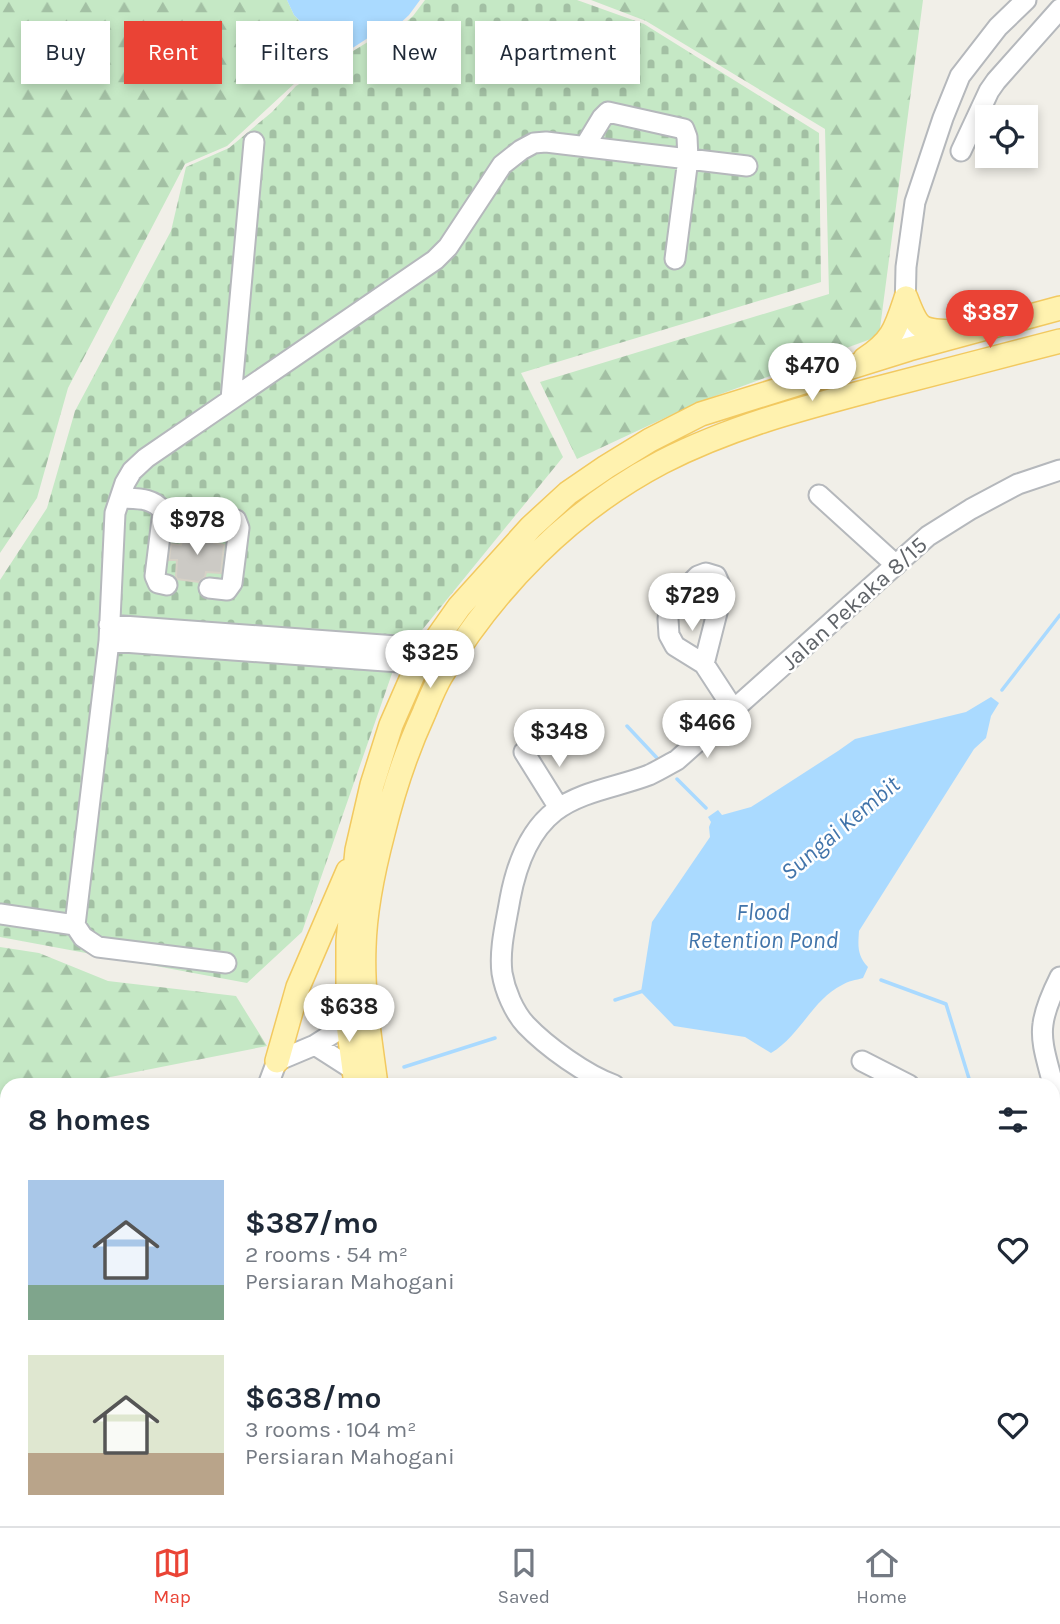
<!DOCTYPE html>
<html lang="en">
<head>
<meta charset="utf-8">
<style>
	:root { --surface:#fff; --page:#f6f6f7; --text:#1f2937; --muted:#747a83; --line:#e0e1e3; --accent:#ea4335 }
	body { margin:0; font-family:Karla,sans-serif; background:var(--page); color:var(--text); height:100vh; display:flex; flex-direction:column; font-size:26px; white-space:nowrap }
	* { box-sizing:border-box; margin:0 }
	p { font-size:23px; color:var(--muted) }
	.icon { flex:none; width:38px; height:38px; fill:none; stroke:currentColor; stroke-width:2; stroke-linecap:round; stroke-linejoin:round }
	.map { position:relative; flex:1; overflow:hidden }
	.details { position:absolute; left:0px; top:1078px; width:1060px; height:448px; display:flex; flex-direction:column; background:var(--surface); border-radius:21px 21px 0 0; box-shadow:0 4px 10px #0003 }
	.details>* { flex:none }
	.hud { position:absolute; left:21px; top:21px; width:700px; height:63px; display:flex; gap:14px }
	.fabs { position:absolute; left:975px; top:105px; display:grid; gap:14px }
	.fabs a { display:grid; place-items:center; width:63px; height:63px; border-radius:0px; background:var(--surface); box-shadow:0 4px 10px #0003; font-size:35px }
	.price { position:absolute; translate:-50% -60px; padding:0 16px; border-radius:24px; background:#fff; color:#222; font-size:23px; line-height:46px; filter:drop-shadow(0 2px 4px #0008) }
	.price::after { content:''; position:absolute; left:50%; top:42px; width:21px; height:16px; margin-left:-10px; background:inherit; clip-path:polygon(0 0,100% 0,50% 100%) }
	.price.on { background:var(--accent); color:#fff }
	ul { padding:0; list-style:none }
	li { display:flex; align-items:center; gap:21px; height:175px; padding:0 28px }
	li span { display:grid; place-items:center; flex:none; width:196px; height:140px; border-radius:0px; color:#555 }
	li>.icon { margin-inline-start:auto }
	span .icon { width:84px; height:84px; fill:#fffc; stroke-width:1 }
	li b { font-size:30px }
	h2 { display:flex; justify-content:space-between; align-items:center; height:84px; padding:0 28px; font-size:30px }
	.chip { padding:0 24px; border-radius:0px; background:var(--surface); box-shadow:0 4px 10px #0003; font-size:24px; line-height:63px }
	.chip.on { background:var(--accent); color:#fff }
	.tab-bar { display:flex; justify-content:space-around; align-items:center; height:98px; border-top:2px solid var(--line); background:var(--surface); font-size:19px; color:var(--muted) }
	.tab-bar a { display:grid; justify-items:center; gap:4px }
	.tab-bar .on { color:var(--accent) }
	.map>svg:first-child { display:block }
	.forest { fill:url(#forest-firs) }
	.cemetery { fill:url(#cemetery-stones) }
	.water { fill:#aadaff }
	.lines { fill:none; stroke-linecap:round; stroke-linejoin:round }
	.stream { stroke:#aadaff; stroke-width:3.5 }
	.building { fill:#cccac5; stroke:#d6d1c6; stroke-width:2 }
	.minor-casing { stroke:#b5b8bc; stroke-width:23 }
	.major-casing { stroke:#f2c960; stroke-width:26 }
	.highway-casing { stroke:#f9ab00; stroke-width:32 }
	.minor { stroke:#fff; stroke-width:19 }
	.major { stroke:#fff2af; stroke-width:23 }
	.highway { stroke:#fde293; stroke-width:28 }
	.rail { stroke:#b6b7b8; stroke-width:3.5; stroke-dasharray:2 9; stroke-linecap:butt }
	.labels { text-anchor:middle; stroke-width:5; stroke-linejoin:round; paint-order:stroke }
	.street-label { font-size:23px; fill:#5f6368; stroke:#fff }
	.water-label { font-size:24px; font-style:italic; fill:#4174aa; stroke:#fff }
</style>
</head>
<body>
<div class="map">
<svg width="1060" height="1526" viewBox="0 0 1060 1526">
	<defs>
		<pattern id="forest-firs" width="22" height="20" patternUnits="userSpaceOnUse" patternTransform="scale(1.75)"><rect width="22" height="20" fill="#c5e8c5"/><path d="M5 1l3.5 6h-7zM16 11l3.5 6h-7z" fill="#a3c0a4"/></pattern>
		<pattern id="cemetery-stones" width="16" height="16" patternUnits="userSpaceOnUse" patternTransform="scale(1.75)"><rect width="16" height="16" fill="#c5e8c5"/><path d="M2 7V4a2 2 0 0 1 4 0v3zM10 15v-3a2 2 0 0 1 4 0v3z" fill="#a3c0a4"/></pattern>
	</defs>
	<rect width="100%" height="100%" fill="#f1efe8"/>
	<path class="forest" d="M 0,0 L 287,0 L 294,15 L 319,40 L 306,65 L 314,73 L 295,83 L 227,146 L 185,164 L 68,388 L 37,498 L 0,553 Z
		M 591,0 L 923,0 L 879,336 L 699,402 L 577,459 L 540,382 L 829,294 L 825,129 L 646,21 Z
		M 0,947 L 39,953 L 108,981 L 236,996 L 267,1046 L 70,1085 L 7,1085 L 7,1102 L 0,1104 Z"/>
	<path class="cemetery" d="M 425,0 L 577,0 L 644,24 L 819,133 L 821,282 L 521,373 L 563,457 L 396,662 L 302,932 L 247,983 L 0,937 L 0,580 L 47,508 L 75,411 L 171,231 L 186,167 L 229,148 L 272,112 L 296,86 L 371,40 L 396,67 L 399,28 L 413,16 Z"/>
	<path class="water" d="M 287,0 L 420,0 L 409,15 L 395,28 L 398,40 L 393,62 L 380,43 L 371,36 L 314,73 L 306,65 L 319,40 L 294,15 Z
		M 991,697 L 999,703 L 991,716 L 986,738 L 974,749 L 859,931 C 858,946 857,955 868,967 L 863,978 C 856,980 848,981 842,985 C 812,1000 800,1036 771,1053 L 745,1037 L 674,1026 L 641,992 L 652,922 L 710,837 L 709,827 L 711,822 L 708,817 L 718,810 L 722,815 L 751,807 L 838,751 L 855,739 L 966,712 Z"/>
	<g class="lines">
		<path class="stream" d="M 1002,690 L 1060,615
			M 627,726 L 657,758
			M 677,779 L 706,808
			M 881,980 L 946,1004 L 971,1085
			M 615,1000 L 643,991
			M 404,1067 L 495,1038
			M 1054,1308 L 1060,1309
			M 332,1526 L 334,1519"/>
	</g>
	<path class="building" d="M 184,533 L 214,537 L 214,543 L 224,545 L 221,573 L 206,572 L 205,577 L 199,582 L 177,579 L 176,576 L 177,560 L 169,560 L 171,544 L 181,545 Z"/>
	<g class="lines">
		<defs>
			<path id="minor" d="M 585,146 L 602,118 L 608,112 L 684,129 L 687,137 L 688,159 L 675,259
				M 961,151 L 989,91 L 996,81 L 1060,9
				M 909,349 L 905,312 L 906,267 L 915,202 L 943,118 L 960,76 L 998,27 L 1026,0
				M 231,399 L 254,142
				M 819,495 L 896,565
				M 120,498 C 137,499 152,497 163,511 L 236,520 L 239,528 L 232,583 L 227,590 L 209,588
				M 163,511 L 155,576 L 158,583 L 167,585
				M 109,625 L 410,647 L 426,654
				M 109,641 L 399,662 L 416,668
				M 704,664 L 721,597 L 720,585 L 716,576 L 706,573 L 698,576 L 670,604 L 668,619 L 669,635 L 675,646 L 704,664 L 734,710
				M 524,752 L 559,808
				M 0,914 L 75,925
				M 226,963 L 98,947 L 83,937 L 75,925 L 109,641 L 115,513 L 125,483 L 132,471 L 146,458 L 435,260 L 448,247 L 502,165 L 521,150 L 534,143 L 546,142 L 747,166
				M 315,1045 L 354,1070
				M 862,1061 L 909,1085
				M 268,1085 L 277,1061 L 315,1045 L 348,1024 L 357,1016
				M 614,1085 C 586,1075 547,1047 526,1025 C 514,1012 505,991 502,973 C 499,949 506,923 510,899 C 516,867 528,832 555,811 C 581,791 618,787 649,775 C 658,771 668,765 677,760 L 928,536 L 971,509 L 1018,484 L 1060,470
				M 1053,1085 C 1049,1066 1040,1044 1043,1024 C 1045,1008 1053,991 1060,977
				M 1054,1088 L 1057,1103 L 1060,1108
				M 1054,1218 L 1060,1218
				M 0,1339 L 7,1336
				M 0,1473 L 7,1471
				M 515,1519 L 570,1526
				M 409,1526 L 410,1519
				M 1011,1526 L 1024,1523 L 1036,1526"/>
			<path id="major" d="M 906,298 C 918,330 920,331 954,332
				M 865,359 C 893,341 896,328 906,298
				M 277,1061 L 298,987 L 348,871
				M 356,1085 L 348,1024 L 348,941 L 357,850 L 372,785 L 391,725 L 416,668 L 459,607 L 531,527 L 568,493 L 606,467 L 650,440 L 701,414 L 909,349 L 1060,308
				M 376,1085 C 370,1039 362,993 364,947 C 365,908 373,871 383,833 C 393,792 406,752 424,713 C 429,701 434,688 441,676 C 495,587 569,511 662,462 C 730,427 803,408 875,389 C 937,373 998,357 1060,341"/>
			<path id="highway" d="M 1054,1381 L 1060,1381
				M 1054,1415 L 1060,1415
				M 108,1526 L 115,1519
				M 145,1526 L 154,1519"/>
		</defs>
		<use href="#minor" class="minor-casing"/>
		<use href="#major" class="major-casing"/>
		<use href="#highway" class="highway-casing"/>
		<use href="#minor" class="minor"/>
		<use href="#major" class="major"/>
		<use href="#highway" class="highway"/>
		<path class="rail" d="M 1054,1495 L 1060,1496
			M 129,1526 L 137,1519"/>
	</g>
	<g class="labels">
		<g class="street-label">
			<text transform="translate(854 603) rotate(-42)" y="8">Jalan Pekaka 8/15</text>
		</g>
		<g class="water-label">
			<text transform="translate(840 828) rotate(-40)" y="8">Sungai Kembit</text>
			<text x="763" y="920">Flood<tspan x="763" dy="28">Retention Pond</tspan></text>
		</g>
	</g>
</svg>
<div class="fabs">
<a><svg class="icon" aria-label="locate" viewBox="0 0 24 24"><circle cx="12" cy="12" r="6"/><path d="M12 2v4M12 18v4M2 12h4M18 12h4"/></svg></a>
</div>
<b class="price on" style="left:990px;top:350px">$387</b>
<b class="price" style="left:812px;top:403px">$470</b>
<b class="price" style="left:197px;top:557px">$978</b>
<b class="price" style="left:692px;top:633px">$729</b>
<b class="price" style="left:430px;top:690px">$325</b>
<b class="price" style="left:707px;top:760px">$466</b>
<b class="price" style="left:559px;top:769px">$348</b>
<b class="price" style="left:349px;top:1044px">$638</b>
<div class="hud">
<a class="chip">Buy</a>
<a class="chip on">Rent</a>
<a class="chip">Filters</a>
<a class="chip">New</a>
<a class="chip">Apartment</a>
</div>
<section class="details">
<h2>8 homes<svg class="icon" aria-label="filters" viewBox="0 0 24 24"><path d="M4 7h16M4 17h16"/><circle cx="9" cy="7" r="2"/><circle cx="15" cy="17" r="2"/></svg></h2>
<ul>
<li><span style="background:linear-gradient(#a9c7e8 75%,#7fa58c 0)"><svg class="icon" aria-label="home" viewBox="0 0 24 24"><path d="M3 11l9-7 9 7M6 9v11h12V9"/></svg></span><div><b>$387/mo</b><p>2 rooms · 54 m²</p><p>Persiaran Mahogani</p></div><svg class="icon" aria-label="heart" viewBox="0 0 24 24"><path d="M12 20l-8-8c-3-5 5-10 8-4 3-6 11-1 8 4z"/></svg></li>
<li><span style="background:linear-gradient(#dfe7d0 70%,#b9a48a 0)"><svg class="icon" aria-label="home" viewBox="0 0 24 24"><path d="M3 11l9-7 9 7M6 9v11h12V9"/></svg></span><div><b>$638/mo</b><p>3 rooms · 104 m²</p><p>Persiaran Mahogani</p></div><svg class="icon" aria-label="heart" viewBox="0 0 24 24"><path d="M12 20l-8-8c-3-5 5-10 8-4 3-6 11-1 8 4z"/></svg></li>
</ul>
</section>
</div>
<nav class="tab-bar">
<a class="on"><svg class="icon" aria-label="map" viewBox="0 0 24 24"><path d="M3 6l6-2 6 2 6-2v14l-6 2-6-2-6 2zM9 4v14M15 6v14"/></svg>Map</a>
<a><svg class="icon" aria-label="saved" viewBox="0 0 24 24"><path d="M7 4h10v16l-5-4-5 4z"/></svg>Saved</a>
<a><svg class="icon" aria-label="home" viewBox="0 0 24 24"><path d="M3 11l9-7 9 7M6 9v11h12V9"/></svg>Home</a>
</nav>
</body>
</html>
